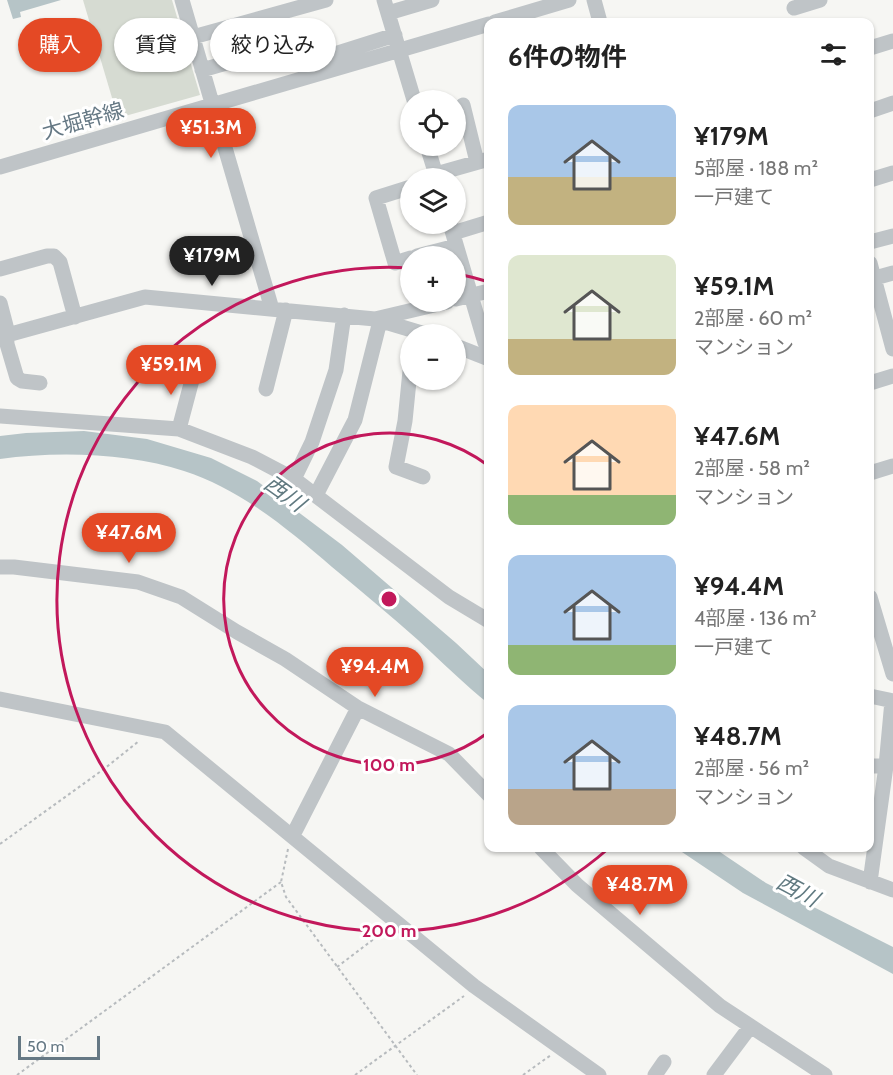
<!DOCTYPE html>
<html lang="ja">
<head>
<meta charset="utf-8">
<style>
	:root { --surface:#fff; --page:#f6f6f6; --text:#222; --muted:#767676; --accent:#e44925 }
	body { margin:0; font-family:Cabin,"Noto Sans JP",sans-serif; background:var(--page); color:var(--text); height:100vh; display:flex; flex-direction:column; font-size:22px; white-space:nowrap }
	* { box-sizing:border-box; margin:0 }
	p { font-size:20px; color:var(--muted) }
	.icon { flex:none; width:33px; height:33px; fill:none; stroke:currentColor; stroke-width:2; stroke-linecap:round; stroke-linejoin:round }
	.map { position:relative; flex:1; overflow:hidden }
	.details { position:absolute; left:484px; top:18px; width:390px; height:834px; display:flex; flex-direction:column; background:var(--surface); border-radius:12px; box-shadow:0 2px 4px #0004 }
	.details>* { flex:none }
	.hud { position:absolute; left:18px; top:18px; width:376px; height:54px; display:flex; gap:12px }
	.controls { position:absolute; left:400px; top:90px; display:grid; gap:12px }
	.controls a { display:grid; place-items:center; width:66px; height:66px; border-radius:50%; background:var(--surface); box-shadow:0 2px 4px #0004; font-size:30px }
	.scale { position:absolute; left:18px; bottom:15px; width:82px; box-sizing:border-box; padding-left:6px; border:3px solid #657884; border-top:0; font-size:16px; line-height:21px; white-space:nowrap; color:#657884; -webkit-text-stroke:4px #fff; paint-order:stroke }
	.price { position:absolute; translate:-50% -51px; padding:0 14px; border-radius:21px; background:var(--accent); color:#fff; font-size:20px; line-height:39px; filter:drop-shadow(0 2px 3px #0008) }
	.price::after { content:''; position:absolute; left:50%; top:36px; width:18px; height:14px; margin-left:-9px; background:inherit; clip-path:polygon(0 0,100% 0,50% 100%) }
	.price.active { background:#222; color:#fff }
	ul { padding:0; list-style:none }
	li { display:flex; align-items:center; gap:18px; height:150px; padding:0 24px }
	li span { display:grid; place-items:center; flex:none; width:168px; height:120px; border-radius:12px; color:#555 }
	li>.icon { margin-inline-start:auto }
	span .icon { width:72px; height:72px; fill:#fffc; stroke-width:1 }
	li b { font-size:26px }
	h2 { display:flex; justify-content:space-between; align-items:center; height:72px; padding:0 24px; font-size:26px }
	.tag { padding:0 21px; border-radius:27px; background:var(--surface); box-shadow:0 2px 4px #0004; font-size:21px; line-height:54px }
	.tag.active { background:var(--accent); color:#fff }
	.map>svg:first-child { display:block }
	.green { fill:#d6dbd2 }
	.water { fill:#b6c4c7 }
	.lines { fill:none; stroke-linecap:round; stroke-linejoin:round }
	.path { stroke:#b7bbbe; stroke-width:2; stroke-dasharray:3 3; stroke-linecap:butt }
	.minor { stroke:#bfc4c7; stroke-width:15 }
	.ring { fill:none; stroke:#c2185b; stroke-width:3 }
	.labels { text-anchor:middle; stroke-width:6; stroke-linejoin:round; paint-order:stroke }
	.street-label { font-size:21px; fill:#657884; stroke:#fff }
	.water-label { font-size:22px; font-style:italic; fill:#617a81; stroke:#fff }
	.centre { fill:#c2185b; stroke:#fff; stroke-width:3 }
	.ring-label { font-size:18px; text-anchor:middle; font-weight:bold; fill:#c2185b; stroke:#fff; stroke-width:6; stroke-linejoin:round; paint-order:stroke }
</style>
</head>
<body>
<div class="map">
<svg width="893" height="1075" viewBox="0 0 893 1075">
	<rect width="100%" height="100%" fill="#f6f6f3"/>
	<path class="green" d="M 83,0 L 172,0 L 200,95 L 118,118 Z"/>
	<path class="water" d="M 7,0 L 61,0 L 20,12 L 21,17 L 13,19 Z
		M 84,431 L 147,439 L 211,458 L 257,481 L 342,545 L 456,643 L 489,674 L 489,704 C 464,684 442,662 418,640 C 390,615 361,591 332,567 C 288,529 240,489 184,471 C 130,453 57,451 0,459 L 0,436 L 26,433 Z
		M 676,848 L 714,848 L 766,883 L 893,947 L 893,974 L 743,893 Z"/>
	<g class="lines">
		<path class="path" d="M 0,844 L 104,769 L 139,741
			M 288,849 L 281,882 L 286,897 L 417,1075
			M 337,967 L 387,929
			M 17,1075 L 281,882
			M 355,1075 L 464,996
			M 523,1075 L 551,1055"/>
		<path class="minor" d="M 182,0 L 272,309
			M 384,0 L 414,100
			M 594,0 L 600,22
			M 794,8 L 820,0
			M 388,13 L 432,0
			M 495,22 L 569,0
			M 193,37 L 326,0
			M 870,48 L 893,41
			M 319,59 L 395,35
			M 202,70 L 261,53
			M 463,105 L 477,162
			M 870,111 L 893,103
			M 427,146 L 437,178
			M 0,167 L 489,24
			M 436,174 L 489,159
			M 870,180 L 893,173
			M 411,187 L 376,198 L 395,263 L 411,258
			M 450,224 L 485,343 L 489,345
			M 453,233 L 489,222
			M 870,242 L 893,236
			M 417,256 L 456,246
			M 870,263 L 893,349
			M 0,269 L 47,256 L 54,256 L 60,262 L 75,317
			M 875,278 L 893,273
			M 456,299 L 489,291
			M 0,303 L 6,326 L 7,344 L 17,378 L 22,381 L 40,383
			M 375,319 L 447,302
			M 0,337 L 145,297 L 375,319 L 425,334
			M 456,346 L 489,359
			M 411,361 L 405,421 L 396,467 L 423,477
			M 870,383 L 893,376
			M 266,389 L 286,310
			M 0,416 L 179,429 L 252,457 L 294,479 L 449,597 L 489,621
			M 179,429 L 192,380 L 191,365
			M 870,473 L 893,466
			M 294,479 L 312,442 L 336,370 L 344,315
			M 316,495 L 355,420 L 380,321
			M 0,567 L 14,567 L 138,582 L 181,597 L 237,632 L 285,659 L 358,708 L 449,754 L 489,795
			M 870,597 L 893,674
			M 870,696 L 893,701
			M 0,699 L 165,732 L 474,986 L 599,1075
			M 870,766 L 886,766
			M 293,835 L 358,708
			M 541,848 L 577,885 L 720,1006 L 825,1075
			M 804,848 L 829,866 L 893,890
			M 870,882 L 886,766 L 892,701
			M 655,1075 L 664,1062
			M 714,1075 L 750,1027"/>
	</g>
	<g class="ring">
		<path d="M489 732A166 166 0 1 1 489 466"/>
		<path d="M609 848A332 332 0 1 1 409 268M458 274A332 332 0 0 1 489 282"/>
	</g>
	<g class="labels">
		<g class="street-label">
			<text transform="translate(83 121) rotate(-16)" y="7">大堀幹線</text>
		</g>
		<g class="water-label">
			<text transform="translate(285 493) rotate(36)" y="8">西川</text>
			<text transform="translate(798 890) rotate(28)" y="8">西川</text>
		</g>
	</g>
	<circle cx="389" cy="599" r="9" class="centre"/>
	<g class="ring-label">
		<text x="389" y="771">100 m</text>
		<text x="389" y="937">200 m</text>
	</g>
</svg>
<div class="controls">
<a><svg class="icon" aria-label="locate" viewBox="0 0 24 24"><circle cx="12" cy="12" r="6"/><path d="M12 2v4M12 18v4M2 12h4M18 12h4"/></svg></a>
<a><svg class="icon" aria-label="layers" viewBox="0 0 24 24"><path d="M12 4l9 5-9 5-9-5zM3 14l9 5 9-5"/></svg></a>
<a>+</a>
<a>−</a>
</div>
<div class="scale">50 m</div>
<b class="price" style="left:211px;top:159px">¥51.3M</b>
<b class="price active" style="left:212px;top:287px">¥179M</b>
<b class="price" style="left:171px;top:396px">¥59.1M</b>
<b class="price" style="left:129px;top:564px">¥47.6M</b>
<b class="price" style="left:375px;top:698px">¥94.4M</b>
<b class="price" style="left:640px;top:916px">¥48.7M</b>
<div class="hud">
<a class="tag active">購入</a>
<a class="tag">賃貸</a>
<a class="tag">絞り込み</a>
</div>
<section class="details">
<h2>6件の物件<svg class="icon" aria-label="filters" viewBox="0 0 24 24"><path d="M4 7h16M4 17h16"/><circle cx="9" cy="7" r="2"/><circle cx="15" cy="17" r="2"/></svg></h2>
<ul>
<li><span style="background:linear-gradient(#a9c7e8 60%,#c2b280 0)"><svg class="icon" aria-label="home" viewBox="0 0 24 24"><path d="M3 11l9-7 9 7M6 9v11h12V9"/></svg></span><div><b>¥179M</b><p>5部屋 · 188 m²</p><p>一戸建て</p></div></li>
<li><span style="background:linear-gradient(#dfe7d0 70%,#c2b280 0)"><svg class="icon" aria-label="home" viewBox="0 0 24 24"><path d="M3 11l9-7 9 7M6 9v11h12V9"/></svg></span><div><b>¥59.1M</b><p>2部屋 · 60 m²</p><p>マンション</p></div></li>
<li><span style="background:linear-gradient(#ffd9b3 75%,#8fb573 0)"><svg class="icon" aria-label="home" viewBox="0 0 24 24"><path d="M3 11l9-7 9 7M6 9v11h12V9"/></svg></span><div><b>¥47.6M</b><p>2部屋 · 58 m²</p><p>マンション</p></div></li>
<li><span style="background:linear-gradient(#a9c7e8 75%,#8fb573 0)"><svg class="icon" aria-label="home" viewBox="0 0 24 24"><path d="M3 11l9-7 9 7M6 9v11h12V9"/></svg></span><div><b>¥94.4M</b><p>4部屋 · 136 m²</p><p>一戸建て</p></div></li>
<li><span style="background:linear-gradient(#a9c7e8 70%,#b9a48a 0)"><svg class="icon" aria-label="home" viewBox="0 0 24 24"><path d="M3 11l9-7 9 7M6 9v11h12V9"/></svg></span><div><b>¥48.7M</b><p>2部屋 · 56 m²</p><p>マンション</p></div></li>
</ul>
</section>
</div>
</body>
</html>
